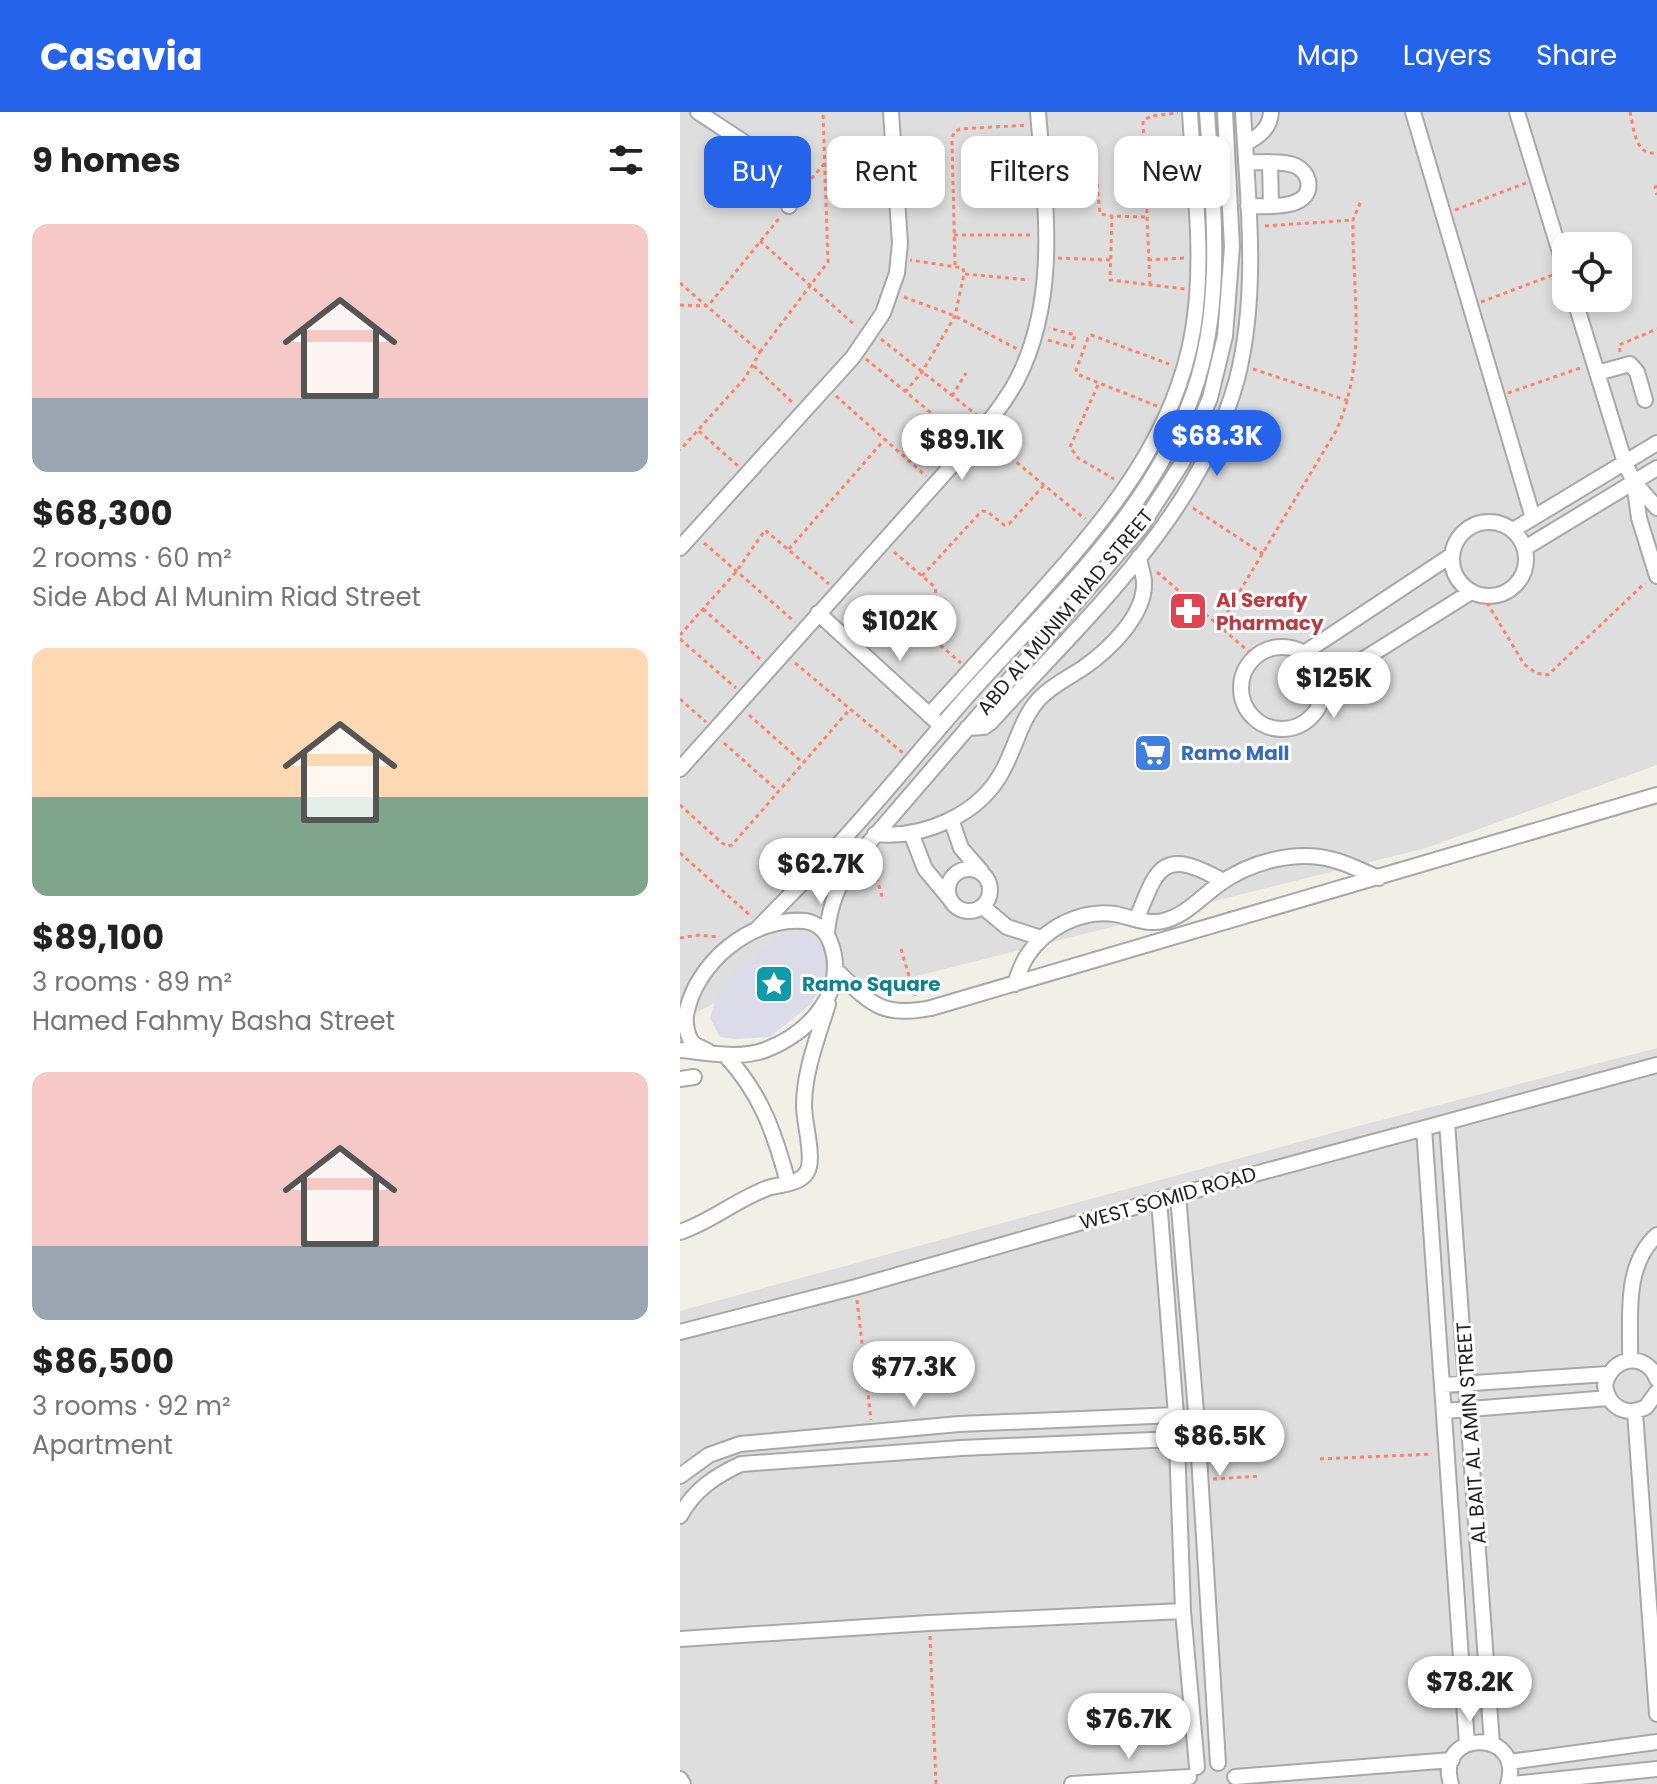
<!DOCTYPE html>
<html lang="en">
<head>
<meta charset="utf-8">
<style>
	:root { --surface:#fff; --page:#f2f2f2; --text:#222; --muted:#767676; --accent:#2563eb }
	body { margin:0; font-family:Poppins,sans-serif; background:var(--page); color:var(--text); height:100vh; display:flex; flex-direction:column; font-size:30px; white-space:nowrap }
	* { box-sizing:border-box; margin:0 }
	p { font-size:26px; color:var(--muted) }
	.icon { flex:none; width:44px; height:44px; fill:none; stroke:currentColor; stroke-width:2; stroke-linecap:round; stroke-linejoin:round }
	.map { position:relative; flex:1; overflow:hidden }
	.side { display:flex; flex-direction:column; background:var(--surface); width:680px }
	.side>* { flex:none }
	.hud { position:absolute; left:24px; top:24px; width:760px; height:72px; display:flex; gap:16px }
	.fabs { position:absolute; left:872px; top:120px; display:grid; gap:16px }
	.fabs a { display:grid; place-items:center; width:80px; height:80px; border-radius:16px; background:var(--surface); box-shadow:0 4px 12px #0003; font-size:40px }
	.price { position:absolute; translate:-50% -68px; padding:0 18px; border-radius:28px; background:#fff; color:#222; font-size:26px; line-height:52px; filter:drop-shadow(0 2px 4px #0008) }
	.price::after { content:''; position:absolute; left:50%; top:48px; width:24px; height:18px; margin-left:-12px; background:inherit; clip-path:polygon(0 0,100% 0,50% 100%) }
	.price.active { background:var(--accent); color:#fff }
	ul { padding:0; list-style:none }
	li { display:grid; align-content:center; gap:16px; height:424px; padding:0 32px }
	li span { display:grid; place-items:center; height:248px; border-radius:16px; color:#555 }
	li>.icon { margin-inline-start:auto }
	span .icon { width:144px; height:144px; fill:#fffc; stroke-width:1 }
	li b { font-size:34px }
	h2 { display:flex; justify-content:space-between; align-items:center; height:96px; padding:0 32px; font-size:34px }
	.tag { padding:0 28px; border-radius:16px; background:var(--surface); box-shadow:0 4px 12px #0003; font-size:28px; line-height:72px }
	.tag.active { background:var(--accent); color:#fff }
	header { display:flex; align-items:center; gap:48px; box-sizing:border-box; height:112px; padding:0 40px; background:var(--accent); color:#fff }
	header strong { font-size:38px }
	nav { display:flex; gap:44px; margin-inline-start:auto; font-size:28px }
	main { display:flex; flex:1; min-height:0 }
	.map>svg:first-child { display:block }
	.residential { fill:#dfdede; fill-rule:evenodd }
	.plaza { fill:#dcdbe9 }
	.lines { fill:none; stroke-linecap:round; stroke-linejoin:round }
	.minor-casing { stroke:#a8a8a8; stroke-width:18 }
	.path { stroke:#ff826c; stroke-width:3; stroke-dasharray:4 4; stroke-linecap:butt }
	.minor { stroke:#fff; stroke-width:14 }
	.labels { text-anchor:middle; stroke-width:6; stroke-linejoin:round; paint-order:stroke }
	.health-label { font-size:20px; font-weight:bold; fill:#be3a42; stroke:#fff; text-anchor:start }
	.street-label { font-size:20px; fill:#212121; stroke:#fff }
	.shop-label { font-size:20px; font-weight:bold; fill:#366cbe; stroke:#fff; text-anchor:start }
	.culture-label { font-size:20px; font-weight:bold; fill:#0d838f; stroke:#fff; text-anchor:start }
</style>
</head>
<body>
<header>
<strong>Casavia</strong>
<nav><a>Map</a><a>Layers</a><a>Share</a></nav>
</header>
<main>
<section class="side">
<h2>9 homes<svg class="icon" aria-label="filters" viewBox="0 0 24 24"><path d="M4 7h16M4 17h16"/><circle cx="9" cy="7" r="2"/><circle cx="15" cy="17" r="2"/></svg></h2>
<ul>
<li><span style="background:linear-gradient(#f6c9c9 70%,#9aa5b1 0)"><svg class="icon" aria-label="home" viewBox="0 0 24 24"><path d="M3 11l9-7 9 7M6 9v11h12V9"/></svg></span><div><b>$68,300</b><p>2 rooms · 60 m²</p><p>Side Abd Al Munim Riad Street</p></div></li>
<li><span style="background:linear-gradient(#ffd9b3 60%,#7fa58c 0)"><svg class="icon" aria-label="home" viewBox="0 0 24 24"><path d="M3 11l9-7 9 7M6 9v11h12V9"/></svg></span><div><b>$89,100</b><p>3 rooms · 89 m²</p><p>Hamed Fahmy Basha Street</p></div></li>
<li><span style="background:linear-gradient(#f6c9c9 70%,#9aa5b1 0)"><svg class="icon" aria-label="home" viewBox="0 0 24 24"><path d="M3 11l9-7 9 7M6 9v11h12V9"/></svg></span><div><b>$86,500</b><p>3 rooms · 92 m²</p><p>Apartment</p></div></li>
</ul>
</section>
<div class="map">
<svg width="977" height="1672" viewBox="0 0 977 1672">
	<rect width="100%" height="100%" fill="#f2efe7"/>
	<path class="residential" d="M 0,0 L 977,0 L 977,653 L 746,736 L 161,883 L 149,865 L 108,827 L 83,866 L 0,909 ZM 886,134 L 938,134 L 938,186 L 886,186 Z
		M 977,936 L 977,1672 L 0,1672 L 0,1199 L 652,1021 Z"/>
	<path class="plaza" d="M 127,822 L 148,840 L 150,857 L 131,892 L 90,925 L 57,927 L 40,925 L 30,906 L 36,885 L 56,858 L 102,823 Z"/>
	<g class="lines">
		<defs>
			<path id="minor" d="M 18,0 L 100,54 L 106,72 L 109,94
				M 733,0 L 853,406
				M 837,0 L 886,160
				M 565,32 C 579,24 590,17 591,0
				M 566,50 C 581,51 602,48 616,54 C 622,57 626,62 628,68 C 634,99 586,94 568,94
				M 590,51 L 591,93
				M 894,186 L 945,351 L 954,370 L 977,396
				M 917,261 L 950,252 L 957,260 L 965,288
				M 954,370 L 959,406 L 977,464
				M772 447a37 37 0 1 1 74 0a37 37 0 1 1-74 0Z
				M 833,418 L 977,331
				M 0,436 L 173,245 L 203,201 L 217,161 L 220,131 L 211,0
				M 845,436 L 977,356
				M 138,501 L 256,609
				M561 576a41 41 0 1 1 82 0a41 41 0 1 1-82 0Z
				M 624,541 L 772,443
				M 644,572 L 791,480
				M 249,603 C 285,564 320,525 355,486 C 426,407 495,326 513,218 C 525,146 514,72 510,0
				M 287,616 L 304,615 L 311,610 C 403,508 520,404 557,267 C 579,181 568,88 563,0
				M 0,657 L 290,333 C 307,312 324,292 337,268 C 380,184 365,90 358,0
				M 271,707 L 281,736 L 301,759
				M 231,721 L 245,757 L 270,787
				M 195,722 C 243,727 300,703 323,658 C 336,634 341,607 359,587 C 372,573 388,566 403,556 C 429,538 466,503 464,469 C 463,461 460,453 459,445
				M268 778a21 21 0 1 1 42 0a21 21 0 1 1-42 0Z
				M 303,795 L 327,815 L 361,826
				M 456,807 C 463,794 467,778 475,766 C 492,738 523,759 544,769
				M 76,818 C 107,786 139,755 168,722 C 210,676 249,627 291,580 C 373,489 471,400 513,282 C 545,192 533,93 527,0
				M 147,820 C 150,791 159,771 175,747 L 460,416 L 502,351 L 530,286 L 545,224 L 552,135 L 545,0
				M 156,858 C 190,891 201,906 251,896 L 977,683
				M 335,872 C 338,863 341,853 347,844 C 365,816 401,797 435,802 C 451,805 467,813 483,809 C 505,804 520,786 538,773 C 569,750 616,737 654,748 C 669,752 684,760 699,766
				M 0,938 C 28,940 58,948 85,938 C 128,922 168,880 151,832 C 147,820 138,811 125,809 C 72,804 15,851 6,903 C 5,911 7,925 13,931 C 17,935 25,937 29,940
				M 45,943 C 81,981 95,1022 108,1071
				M 0,967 L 14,965
				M 767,1010 L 812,1632
				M 744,1016 L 787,1632
				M 498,1083 L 517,1312 L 538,1651
				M 479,1088 L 496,1303 L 503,1499 L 517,1655
				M 0,1120 C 31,1110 57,1087 88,1076 C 100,1072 119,1073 127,1060 C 135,1047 124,1011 124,994 C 124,959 138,925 148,892
				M 0,1220 L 176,1175 L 479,1088 L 977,953
				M 950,1247 C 951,1206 943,1154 977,1123
				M 977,1267 C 965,1238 930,1245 925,1274 C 929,1296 947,1305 966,1295 L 977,1280
				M 763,1273 L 928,1262
				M 765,1299 L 929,1286
				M 955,1300 L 977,1602
				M 0,1364 L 29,1343 L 60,1332 L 279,1312 L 496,1303
				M 0,1404 C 14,1378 35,1364 61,1352 L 281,1336 L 496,1327
				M 0,1527 L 249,1511 L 503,1499
				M 829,1650 L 977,1630
				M 555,1665 L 772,1648
				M 0,1667 L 3,1672
				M 392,1672 L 509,1665
				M 771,1672 C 754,1617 845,1616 828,1672
				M 832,1672 L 977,1657"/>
		</defs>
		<use href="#minor" class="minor-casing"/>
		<path class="path" d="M 950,0 C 954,17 955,44 977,41
			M 375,53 L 413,55 L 416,59 L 420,102 L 432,104
			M 977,74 L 975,75 L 977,83
			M 121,79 L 144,52
			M 775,98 L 846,71
			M 465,105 L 432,104 L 430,168 L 505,177
			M 585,114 L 673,108
			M 274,123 L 354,123
			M 80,129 L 176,214
			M 378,146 L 430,148
			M 468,148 L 504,146
			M 275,153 L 272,28 L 274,20 L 280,17 L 347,13
			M 285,162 L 349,168
			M 0,171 L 80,240 L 65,266 L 0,338
			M 470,173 L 463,9 L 471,4 L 498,1
			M 224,185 L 275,204 L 337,237
			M 801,190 L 873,163
			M 0,193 L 28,194 L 101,104
			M 201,227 L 298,304
			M 368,228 L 392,235 L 395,223 L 369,216
			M 80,240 L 148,150 L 143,0
			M 940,240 L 939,233 L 977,217
			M 186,247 L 279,324
			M 74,254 L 114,292
			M 573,257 L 669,289
			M 418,273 L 390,335 L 398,346 L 434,367
			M 225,280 L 242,260 L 275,204 L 284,162 L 283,156 L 230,148
			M 828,281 L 900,256
			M 156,284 L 246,364
			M 272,284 L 286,261
			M 477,294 L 404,265 L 398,262 L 396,258 L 408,226 L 411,223 L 489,252
			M 19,319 L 58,354
			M 312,330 L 405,407
			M 513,396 L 583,442
			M 24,431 L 115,510
			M 109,437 L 205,327
			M 214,440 L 255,475 C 259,490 239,498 237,513 L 281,551
			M 477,460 L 575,545
			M 242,464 L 298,403 L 303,399 L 308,400 L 324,413 L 329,412 L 364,373
			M 803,484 L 844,552 L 856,561 L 868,563 L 965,471
			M 23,497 L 80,547
			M 539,514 L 656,319 C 688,248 672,182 673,108 L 681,89
			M 0,523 L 56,460 L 85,418 L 149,472
			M 0,527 L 56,576
			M 115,551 L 223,641
			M 0,587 L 26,610
			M 69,603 L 123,651
			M 44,631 L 98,679
			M 0,693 L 42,731 L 47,734 L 52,733 L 170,597
			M 0,741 L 72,805
			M 192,750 L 203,788
			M 0,826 L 19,823 L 38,825
			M 221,837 L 235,884
			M 177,1188 L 191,1308
			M 640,1347 L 752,1342
			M 533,1367 L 580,1364
			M 250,1524 L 256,1672"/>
		<use href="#minor" class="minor"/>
	</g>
	<defs>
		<symbol id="pharmacy-square" viewBox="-11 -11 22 22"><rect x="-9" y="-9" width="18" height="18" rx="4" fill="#e0444e" stroke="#fff"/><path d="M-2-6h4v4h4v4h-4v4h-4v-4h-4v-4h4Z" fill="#fff"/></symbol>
		<symbol id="supermarket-square" viewBox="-11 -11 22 22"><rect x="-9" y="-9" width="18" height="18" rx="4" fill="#3f7fe0" stroke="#fff"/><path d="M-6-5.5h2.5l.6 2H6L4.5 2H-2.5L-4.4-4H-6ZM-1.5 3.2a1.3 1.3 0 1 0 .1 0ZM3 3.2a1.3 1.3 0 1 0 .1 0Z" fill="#fff"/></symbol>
		<symbol id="sight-square" viewBox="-11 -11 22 22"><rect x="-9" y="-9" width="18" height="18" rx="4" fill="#0f9aa8" stroke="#fff"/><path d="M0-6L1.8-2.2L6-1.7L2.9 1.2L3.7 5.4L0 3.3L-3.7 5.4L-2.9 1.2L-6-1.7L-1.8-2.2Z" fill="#fff"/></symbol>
	</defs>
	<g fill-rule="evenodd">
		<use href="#pharmacy-square" x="486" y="477" width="44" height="44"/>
		<use href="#supermarket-square" x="451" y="619" width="44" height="44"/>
		<use href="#sight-square" x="72" y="850" width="44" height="44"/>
	</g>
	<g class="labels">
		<g class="health-label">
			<text x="536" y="495">Al Serafy<tspan x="536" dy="23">Pharmacy</tspan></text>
		</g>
		<g class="street-label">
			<text transform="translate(385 500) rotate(-50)" y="7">ABD AL MUNIM RIAD STREET</text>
			<text transform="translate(488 1086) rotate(-16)" y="7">WEST SOMID ROAD</text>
			<text transform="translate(791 1321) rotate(-94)" y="7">AL BAIT AL AMIN STREET</text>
		</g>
		<g class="shop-label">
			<text x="501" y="648">Ramo Mall</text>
		</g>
		<g class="culture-label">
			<text x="122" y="879">Ramo Square</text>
		</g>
	</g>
</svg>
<div class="fabs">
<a><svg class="icon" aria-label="locate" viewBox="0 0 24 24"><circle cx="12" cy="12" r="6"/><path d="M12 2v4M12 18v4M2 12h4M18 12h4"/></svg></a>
</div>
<b class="price active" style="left:537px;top:366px">$68.3K</b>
<b class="price" style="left:282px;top:370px">$89.1K</b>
<b class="price" style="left:220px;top:551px">$102K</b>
<b class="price" style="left:654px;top:608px">$125K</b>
<b class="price" style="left:141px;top:794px">$62.7K</b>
<b class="price" style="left:234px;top:1297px">$77.3K</b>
<b class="price" style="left:540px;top:1366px">$86.5K</b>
<b class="price" style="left:790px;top:1612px">$78.2K</b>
<b class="price" style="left:449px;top:1649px">$76.7K</b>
<div class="hud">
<a class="tag active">Buy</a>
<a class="tag">Rent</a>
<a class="tag">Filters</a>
<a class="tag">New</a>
</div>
</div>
</main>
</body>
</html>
